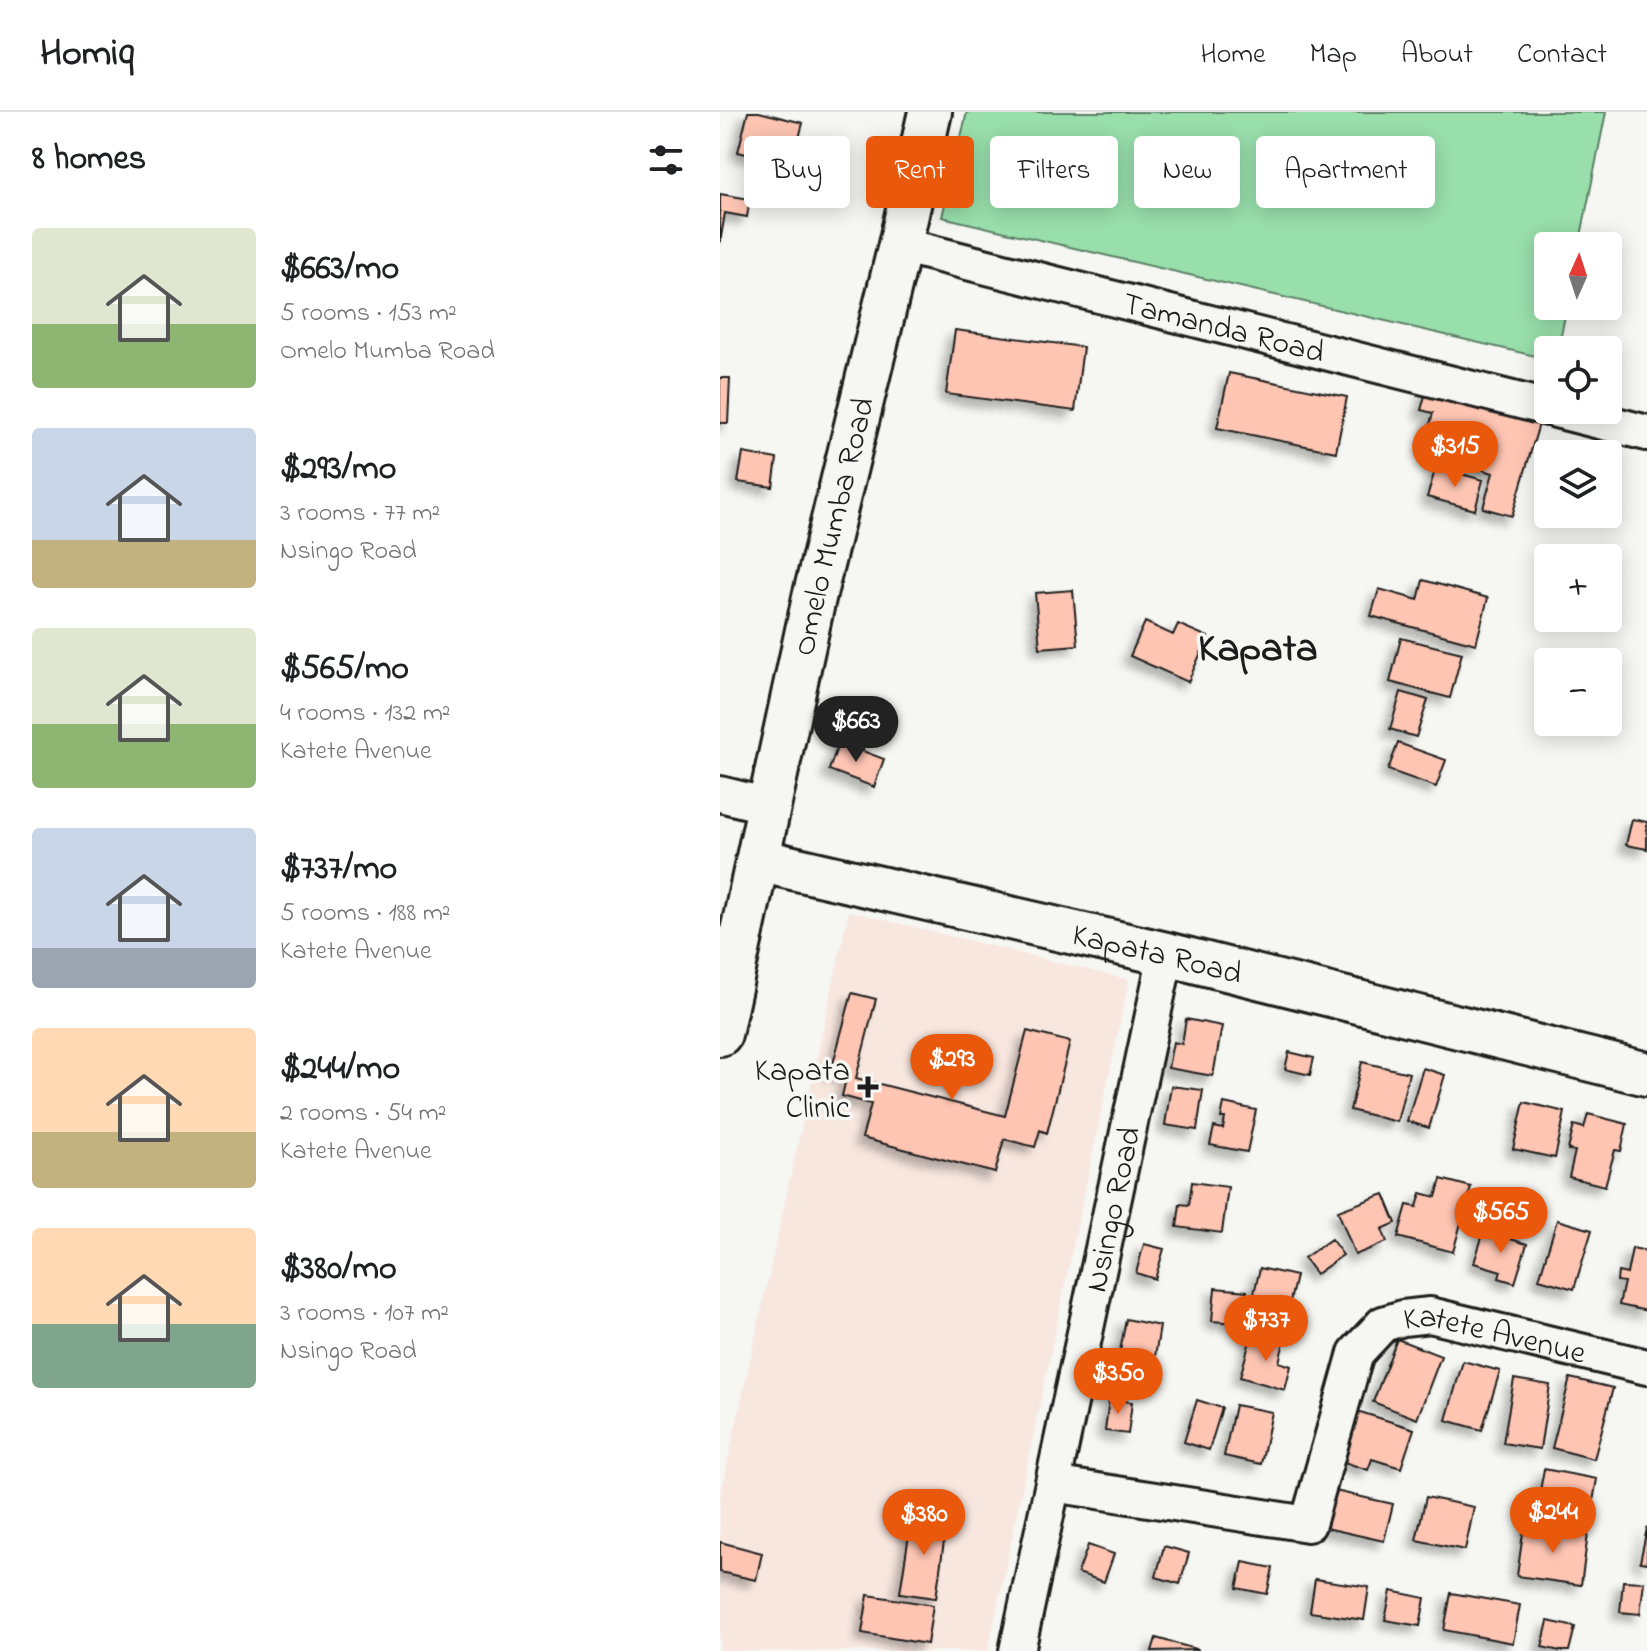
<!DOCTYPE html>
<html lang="en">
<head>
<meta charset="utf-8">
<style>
	:root { --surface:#fff; --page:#f6f6f6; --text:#202124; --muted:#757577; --line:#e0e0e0; --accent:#ea580c }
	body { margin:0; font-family:"Indie Flower",sans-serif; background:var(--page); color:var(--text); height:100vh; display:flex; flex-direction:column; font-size:30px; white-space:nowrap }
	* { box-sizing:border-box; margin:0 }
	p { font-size:26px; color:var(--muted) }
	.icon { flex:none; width:44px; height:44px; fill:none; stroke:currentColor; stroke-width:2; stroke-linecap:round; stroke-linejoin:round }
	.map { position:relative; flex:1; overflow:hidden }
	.sheet { display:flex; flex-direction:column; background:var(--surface); width:720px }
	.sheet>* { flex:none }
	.banner { position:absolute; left:24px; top:24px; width:760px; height:72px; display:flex; gap:16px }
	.needle { width:52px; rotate:3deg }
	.controls { position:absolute; left:814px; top:120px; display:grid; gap:16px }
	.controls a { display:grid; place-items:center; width:88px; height:88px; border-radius:8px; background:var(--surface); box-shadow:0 4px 20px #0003; font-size:40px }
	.price { position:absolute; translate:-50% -68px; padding:0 18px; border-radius:28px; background:var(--accent); color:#fff; font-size:26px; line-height:52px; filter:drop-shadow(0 2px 4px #0008) }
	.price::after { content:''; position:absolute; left:50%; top:48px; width:24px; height:18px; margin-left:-12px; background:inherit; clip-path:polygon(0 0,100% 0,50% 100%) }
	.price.active { background:#222; color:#fff }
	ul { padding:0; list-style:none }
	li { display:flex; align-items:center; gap:24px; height:200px; padding:0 32px }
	li span { display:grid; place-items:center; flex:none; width:224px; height:160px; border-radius:8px; color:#555 }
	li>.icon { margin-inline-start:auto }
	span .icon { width:96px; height:96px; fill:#fffc; stroke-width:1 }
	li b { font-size:34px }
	h2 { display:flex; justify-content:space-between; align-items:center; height:96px; padding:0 32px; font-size:34px }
	.chip { padding:0 28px; border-radius:8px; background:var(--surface); box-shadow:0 4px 20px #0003; font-size:28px; line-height:72px }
	.chip.active { background:var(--accent); color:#fff }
	header { display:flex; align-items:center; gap:48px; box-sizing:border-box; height:112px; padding:0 40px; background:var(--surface); border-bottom:2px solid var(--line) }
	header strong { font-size:38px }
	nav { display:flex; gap:44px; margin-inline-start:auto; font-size:28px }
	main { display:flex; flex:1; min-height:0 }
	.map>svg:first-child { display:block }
	.built { fill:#f8e7df }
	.green { fill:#99dfac; stroke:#5a7e64; stroke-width:2 }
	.building { fill:#fec5b3; stroke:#1c1c1c; stroke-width:2; filter:url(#shadow) }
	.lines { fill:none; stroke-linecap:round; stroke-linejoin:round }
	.minor-casing { stroke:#1c1c1c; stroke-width:40 }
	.tertiary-casing { stroke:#1c1c1c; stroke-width:48 }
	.minor { stroke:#f6f6f2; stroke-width:34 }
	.tertiary { stroke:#f6f6f2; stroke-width:42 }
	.poi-dot { fill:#1c1c1c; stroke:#f6f6f2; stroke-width:3 }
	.labels { text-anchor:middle; stroke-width:7; stroke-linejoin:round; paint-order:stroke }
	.street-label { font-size:32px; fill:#1c1c1c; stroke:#f6f6f2 }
	.poi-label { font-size:32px; fill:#1c1c1c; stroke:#f6f6f2; text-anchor:end }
	.district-label { font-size:40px; font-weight:bold; fill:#1c1c1c; stroke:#f6f6f2 }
</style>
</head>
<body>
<header>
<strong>Homiq</strong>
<nav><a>Home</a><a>Map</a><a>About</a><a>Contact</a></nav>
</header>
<main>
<section class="sheet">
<h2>8 homes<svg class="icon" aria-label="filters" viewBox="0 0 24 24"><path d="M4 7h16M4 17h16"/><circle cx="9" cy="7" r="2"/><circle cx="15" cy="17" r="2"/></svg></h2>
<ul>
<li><span style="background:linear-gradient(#dfe7d0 60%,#8fb573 0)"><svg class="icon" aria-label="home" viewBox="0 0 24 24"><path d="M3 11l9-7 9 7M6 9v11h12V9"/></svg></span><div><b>$663/mo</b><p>5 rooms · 153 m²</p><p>Omelo Mumba Road</p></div></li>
<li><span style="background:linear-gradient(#c9d6e8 70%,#c2b280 0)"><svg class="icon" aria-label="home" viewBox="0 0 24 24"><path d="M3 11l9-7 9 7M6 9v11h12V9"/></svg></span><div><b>$293/mo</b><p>3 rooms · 77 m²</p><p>Nsingo Road</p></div></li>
<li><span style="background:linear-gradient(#dfe7d0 60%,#8fb573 0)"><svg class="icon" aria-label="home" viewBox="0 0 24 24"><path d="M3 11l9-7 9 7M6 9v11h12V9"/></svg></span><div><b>$565/mo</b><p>4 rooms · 132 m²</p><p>Katete Avenue</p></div></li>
<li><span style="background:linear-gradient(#c9d6e8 75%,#9aa5b1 0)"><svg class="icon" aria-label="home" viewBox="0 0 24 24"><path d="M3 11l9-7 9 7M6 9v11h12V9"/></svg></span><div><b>$737/mo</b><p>5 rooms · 188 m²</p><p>Katete Avenue</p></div></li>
<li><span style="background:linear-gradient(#ffd9b3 65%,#c2b280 0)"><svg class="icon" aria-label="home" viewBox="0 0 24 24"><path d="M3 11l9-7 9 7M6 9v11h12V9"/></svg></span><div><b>$244/mo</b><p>2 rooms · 54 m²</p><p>Katete Avenue</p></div></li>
<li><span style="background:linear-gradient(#ffd9b3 60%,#7fa58c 0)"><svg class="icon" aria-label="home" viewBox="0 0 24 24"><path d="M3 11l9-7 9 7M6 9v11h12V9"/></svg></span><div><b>$380/mo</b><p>3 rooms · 107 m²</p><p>Nsingo Road</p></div></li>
</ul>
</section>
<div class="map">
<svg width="927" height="1539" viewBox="0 0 927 1539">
	<defs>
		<filter id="shadow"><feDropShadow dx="-7" dy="7" stdDeviation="4" flood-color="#0004"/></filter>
	</defs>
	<rect width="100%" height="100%" fill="#f6f6f2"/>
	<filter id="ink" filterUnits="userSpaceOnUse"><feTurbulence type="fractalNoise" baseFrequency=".0125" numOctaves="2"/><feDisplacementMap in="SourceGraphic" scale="16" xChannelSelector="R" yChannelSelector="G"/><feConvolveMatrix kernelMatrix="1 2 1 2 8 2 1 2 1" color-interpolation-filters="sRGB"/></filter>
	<g filter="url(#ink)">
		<path class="built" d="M 129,799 L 409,868 L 268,1539 L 0,1539 L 0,1385 Z"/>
		<path class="green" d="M 247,0 L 886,0 L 859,134 L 828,134 L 828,194 L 847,194 L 838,238 L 828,238 L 828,247 L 222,105 Z"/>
		<path class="building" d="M 28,0 L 39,0 L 83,11 L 72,53 L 18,40 Z
			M 0,82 L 30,87 L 27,105 L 5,101 L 0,131 Z
			M 235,218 L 363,235 L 355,299 L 226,282 Z
			M 509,261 L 627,285 L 616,340 L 497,316 Z
			M 0,266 L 10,266 L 8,311 L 0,311 Z
			M 708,273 L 821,305 L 792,404 L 763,396 L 773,361 L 734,349 L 741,325 L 709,316 L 713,301 L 701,298 Z
			M 23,341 L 57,347 L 53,375 L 18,370 Z
			M 716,355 L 763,368 L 755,398 L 707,385 Z
			M 703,468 L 768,486 L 756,532 L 651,504 L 659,477 L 698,488 Z
			M 353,478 L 358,533 L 320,536 L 315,481 Z
			M 425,510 L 453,523 L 458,512 L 488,525 L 468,570 L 410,544 Z
			M 681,526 L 742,541 L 730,586 L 670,570 Z
			M 681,580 L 708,588 L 696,625 L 670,617 Z
			M 119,630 L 164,647 L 154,675 L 109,658 Z
			M 678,631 L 726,648 L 716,675 L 668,658 Z
			M 912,707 L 927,710 L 927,737 L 906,733 Z
			M 132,881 L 156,887 L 136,966 L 285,1004 L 307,919 L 350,930 L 327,1021 L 320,1018 L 315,1035 L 284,1027 L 275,1061 L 142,1026 L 151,992 L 122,984 L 127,963 L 111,959 Z
			M 466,907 L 502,914 L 493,964 L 448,956 L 453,930 L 462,932 Z
			M 569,940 L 594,946 L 590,963 L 565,957 Z
			M 642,950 L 689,961 L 677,1010 L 630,998 Z
			M 703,956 L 725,963 L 709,1016 L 687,1009 Z
			M 451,974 L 483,978 L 477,1018 L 445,1013 Z
			M 804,990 L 845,1000 L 835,1046 L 793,1037 Z
			M 504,991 L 536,998 L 527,1040 L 490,1033 L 494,1015 L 503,1017 L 505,1006 L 501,1006 Z
			M 868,1002 L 907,1012 L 901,1039 L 895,1038 L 885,1074 L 849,1065 L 855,1039 L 848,1038 L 854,1013 L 864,1016 Z
			M 721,1067 L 751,1075 L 733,1140 L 678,1125 L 687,1093 L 697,1095 L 701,1081 L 716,1085 Z
			M 472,1070 L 508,1075 L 502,1121 L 457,1115 L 460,1092 L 469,1093 Z
			M 774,1079 L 814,1090 L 805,1121 L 765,1110 Z
			M 664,1082 L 676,1111 L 662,1117 L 667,1130 L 635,1143 L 618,1099 Z
			M 837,1108 L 872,1118 L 854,1177 L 819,1167 Z
			M 764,1119 L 807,1132 L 795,1171 L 779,1166 L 781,1159 L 754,1151 Z
			M 611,1127 L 623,1143 L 596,1162 L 584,1146 Z
			M 424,1132 L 444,1137 L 435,1167 L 416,1161 Z
			M 912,1136 L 927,1139 L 927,1199 L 899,1193 L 904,1170 L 897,1169 L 898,1160 L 907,1162 Z
			M 540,1156 L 576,1164 L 568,1198 L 532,1190 Z
			M 495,1176 L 527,1179 L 525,1199 L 518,1198 L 517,1211 L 492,1209 Z
			M 406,1207 L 440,1214 L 432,1263 L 397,1256 Z
			M 532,1222 L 564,1230 L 559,1250 L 571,1254 L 565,1278 L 520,1265 Z
			M 677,1227 L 721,1244 L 697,1307 L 653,1290 Z
			M 743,1249 L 780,1259 L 762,1318 L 726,1308 Z
			M 850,1266 L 893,1276 L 874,1347 L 832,1336 Z
			M 794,1267 L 830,1273 L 820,1337 L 783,1331 Z
			M 389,1287 L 412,1290 L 408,1322 L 385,1319 Z
			M 477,1288 L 502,1296 L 489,1338 L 464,1330 Z
			M 515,1293 L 552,1300 L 541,1352 L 504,1344 Z
			M 637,1299 L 694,1317 L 681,1356 L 652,1347 L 648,1358 L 621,1349 Z
			M 824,1357 L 877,1367 L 869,1412 L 853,1409 L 855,1397 L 818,1390 Z
			M 615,1379 L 673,1392 L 664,1429 L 606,1416 Z
			M 706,1385 L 754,1395 L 745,1438 L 696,1428 Z
			M 192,1403 L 227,1408 L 216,1486 L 180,1481 Z
			M 804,1414 L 868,1422 L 861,1473 L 797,1464 Z
			M 927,1416 L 927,1451 L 920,1450 Z
			M 0,1430 L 42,1441 L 36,1468 L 0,1460 Z
			M 368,1433 L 394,1442 L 384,1470 L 358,1461 Z
			M 444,1434 L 469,1441 L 460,1472 L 436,1465 Z
			M 523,1450 L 553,1456 L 547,1482 L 517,1476 Z
			M 595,1467 L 649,1475 L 644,1508 L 590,1500 Z
			M 903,1469 L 924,1470 L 920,1502 L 900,1500 Z
			M 671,1479 L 705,1486 L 700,1514 L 665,1508 Z
			M 731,1481 L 800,1493 L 793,1531 L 724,1518 Z
			M 148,1483 L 213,1493 L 207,1532 L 142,1521 Z
			M 828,1509 L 855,1515 L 849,1539 L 840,1539 L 822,1535 Z
			M 436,1526 L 479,1538 L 432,1539 Z"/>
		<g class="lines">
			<defs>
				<g id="minor">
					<path id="s1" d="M 180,133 L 828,296"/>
					<path d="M 836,298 L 927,321"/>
					<path d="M 0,682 L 49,694"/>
					<path id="s2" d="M 333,1372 L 588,1412 L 636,1241 L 663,1212 L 683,1206 L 710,1203 L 927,1255"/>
					<path id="s3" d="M 297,1539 L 446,842"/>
				</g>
				<g id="tertiary">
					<path id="s4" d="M 38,748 L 446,842 L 927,962"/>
					<path id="s5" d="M 0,922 L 94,486 L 180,133 L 210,0"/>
				</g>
			</defs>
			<use href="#minor" class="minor-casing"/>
			<use href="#tertiary" class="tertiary-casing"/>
			<use href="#minor" class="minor"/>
			<use href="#tertiary" class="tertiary"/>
		</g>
	</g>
	<path class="poi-dot" d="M144 963h8v8h8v8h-8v8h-8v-8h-8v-8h8z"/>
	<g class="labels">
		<g class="street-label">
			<text dy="11" stroke="none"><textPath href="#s1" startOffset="334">Tamanda Road</textPath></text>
			<text dy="11" stroke="none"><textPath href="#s5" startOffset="520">Omelo Mumba Road</textPath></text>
			<text dy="11" stroke="none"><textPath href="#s4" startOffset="410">Kapata Road</textPath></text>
			<text dy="11" stroke="none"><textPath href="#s3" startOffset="452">Nsingo Road</textPath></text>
			<text dy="11" stroke="none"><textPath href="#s2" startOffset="590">Katete Avenue</textPath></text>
		</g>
		<g class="poi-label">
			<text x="130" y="968">Kapata<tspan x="130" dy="37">Clinic</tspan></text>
		</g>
		<g class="district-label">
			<text x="538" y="548">Kapata</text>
		</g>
	</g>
</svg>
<div class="controls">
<a><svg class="needle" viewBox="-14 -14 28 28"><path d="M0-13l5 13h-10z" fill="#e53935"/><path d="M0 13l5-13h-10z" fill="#757577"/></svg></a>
<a><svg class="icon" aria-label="locate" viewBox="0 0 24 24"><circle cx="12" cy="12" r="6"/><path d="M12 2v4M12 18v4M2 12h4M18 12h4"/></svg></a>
<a><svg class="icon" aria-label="layers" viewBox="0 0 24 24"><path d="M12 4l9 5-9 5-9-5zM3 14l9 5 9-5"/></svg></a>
<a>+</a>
<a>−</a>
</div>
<b class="price" style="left:735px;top:377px">$315</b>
<b class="price active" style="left:136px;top:652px">$663</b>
<b class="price" style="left:232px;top:990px">$293</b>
<b class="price" style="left:781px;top:1143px">$565</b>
<b class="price" style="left:546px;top:1251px">$737</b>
<b class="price" style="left:398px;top:1304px">$350</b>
<b class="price" style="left:833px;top:1443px">$244</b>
<b class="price" style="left:204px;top:1445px">$380</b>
<div class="banner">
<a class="chip">Buy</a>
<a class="chip active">Rent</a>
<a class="chip">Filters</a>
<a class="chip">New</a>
<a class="chip">Apartment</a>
</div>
</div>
</main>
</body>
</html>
